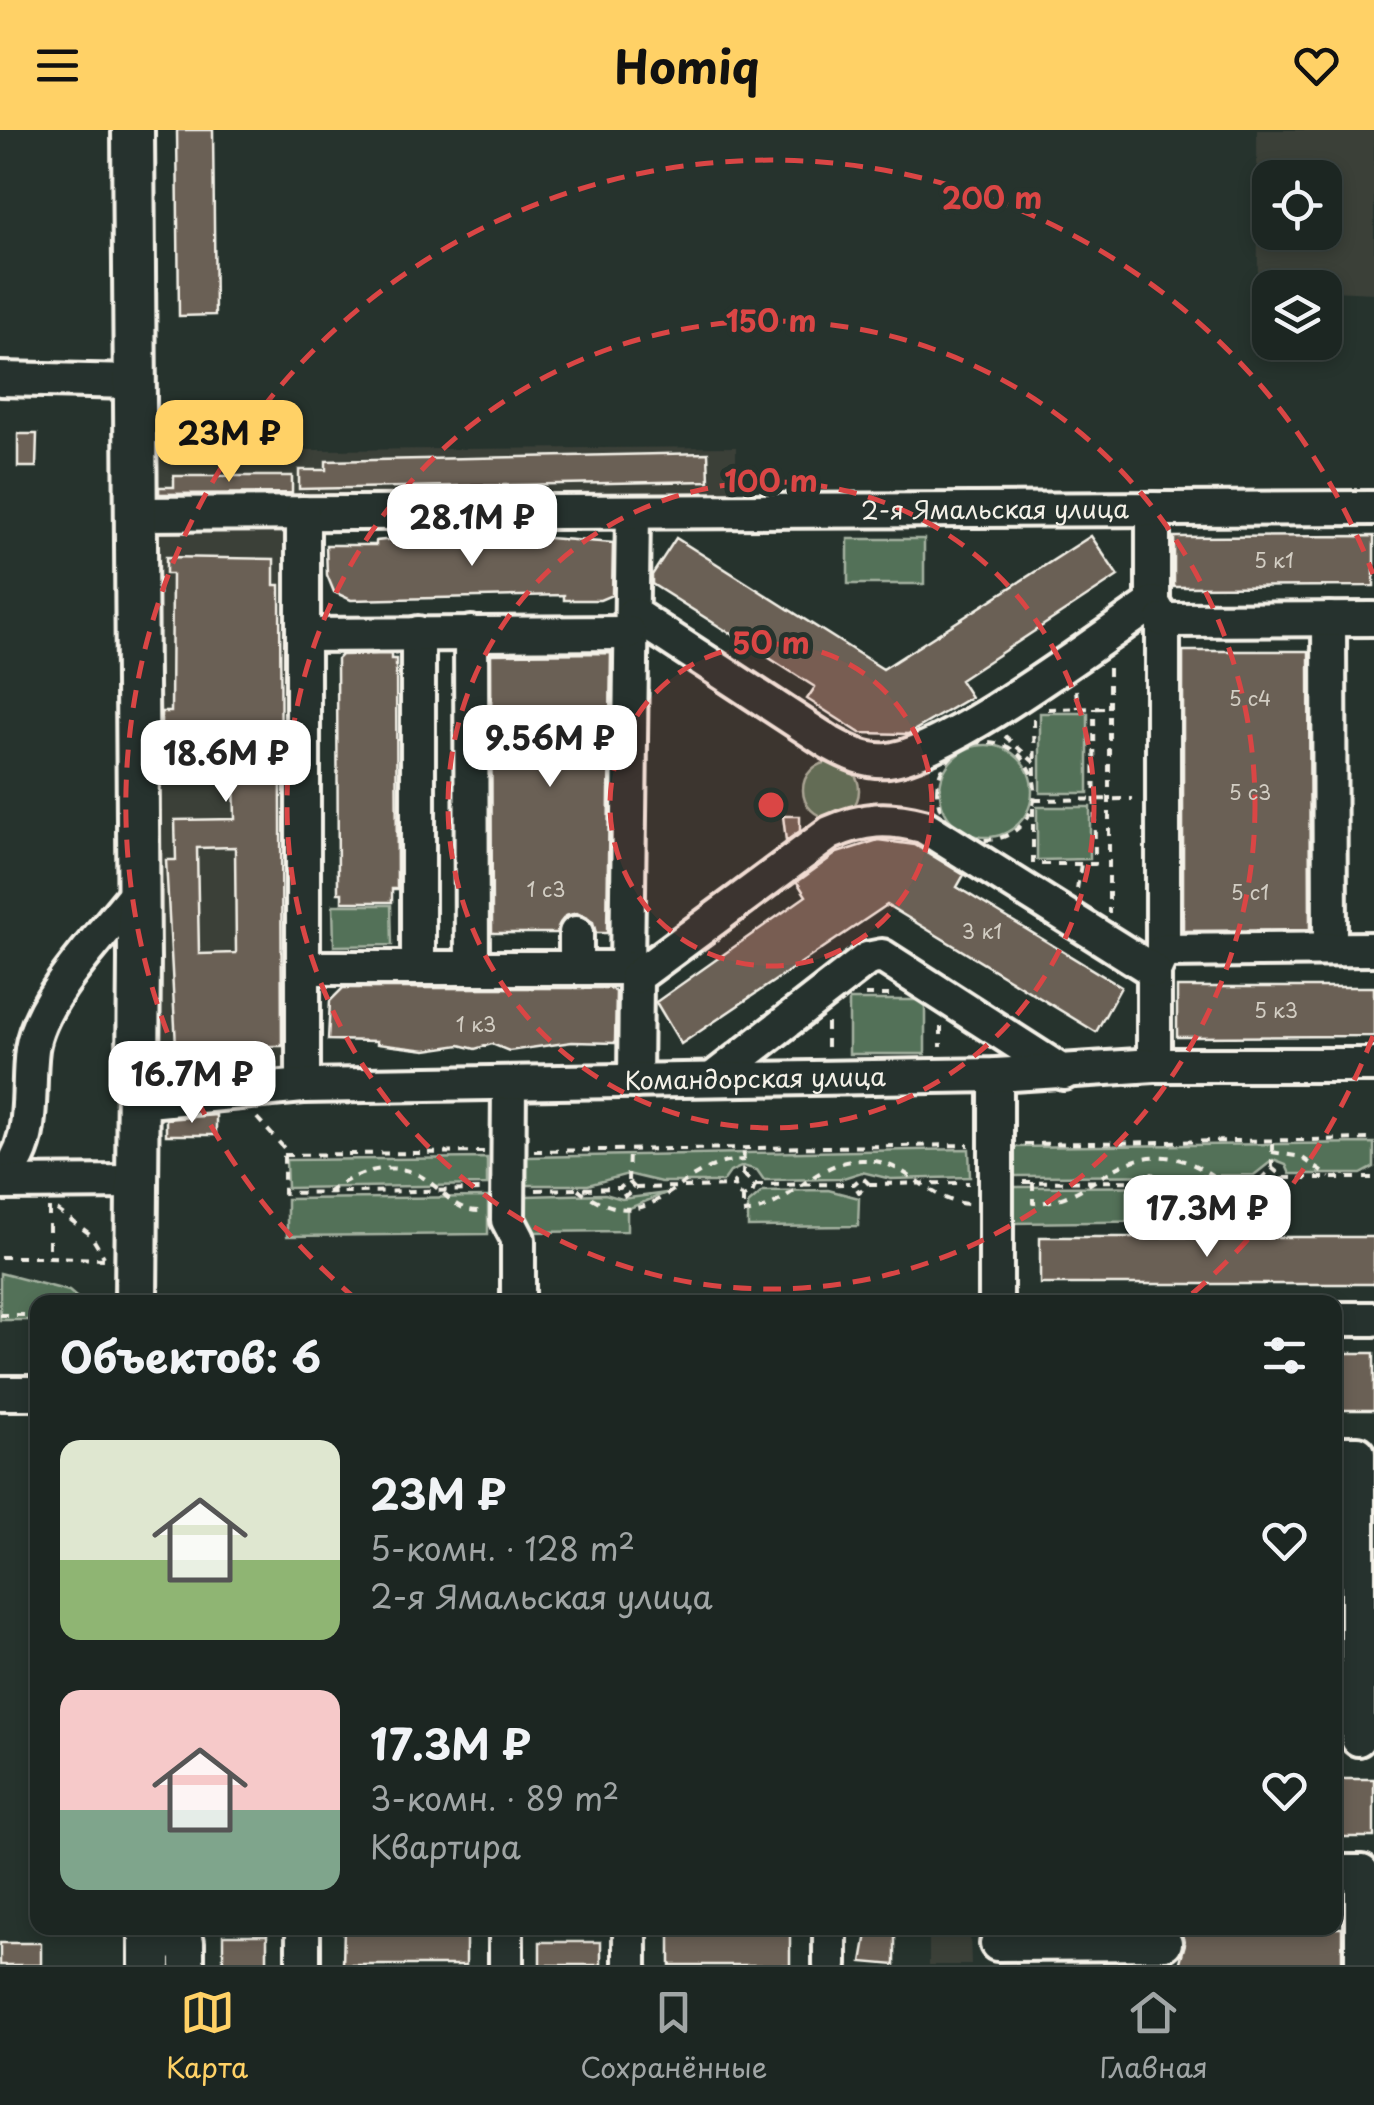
<!DOCTYPE html>
<html lang="ru">
<head>
<meta charset="utf-8">
<style>
	:root { --surface:#1c2622; --page:#252e2a; --text:#f1f3f6; --muted:#a0a5a5; --line:#3a4340; --accent:#ffd166 }
	body { margin:0; font-family:"Playpen Sans",sans-serif; background:var(--page); color:var(--text); height:100vh; display:flex; flex-direction:column; font-size:38px; white-space:nowrap }
	* { box-sizing:border-box; margin:0 }
	p { font-size:32px; color:var(--muted) }
	.icon { flex:none; width:55px; height:55px; fill:none; stroke:currentColor; stroke-width:2; stroke-linecap:round; stroke-linejoin:round }
	.map { position:relative; flex:1; overflow:hidden }
	.side { position:absolute; left:30px; top:1165px; width:1312px; height:640px; display:flex; flex-direction:column; background:var(--surface); border-radius:20px; box-shadow:0 5px 15px #0003,0 0 0 2px var(--line) }
	.side>* { flex:none }
	.tools { position:absolute; left:1252px; top:30px; display:grid; gap:20px }
	.tools a { display:grid; place-items:center; width:90px; height:90px; border-radius:20px; background:var(--surface); box-shadow:0 5px 15px #0003,0 0 0 2px var(--line); font-size:50px }
	.price { position:absolute; translate:-50% -85px; padding:0 22px; border-radius:20px; background:#fff; color:#222; font-size:32px; line-height:65px; filter:drop-shadow(0 2px 5px #0008) }
	.price::after { content:''; position:absolute; left:50%; top:60px; width:30px; height:22px; margin-left:-15px; background:inherit; clip-path:polygon(0 0,100% 0,50% 100%) }
	.price.on { background:var(--accent); color:#111 }
	ul { padding:0; list-style:none }
	li { display:flex; align-items:center; gap:30px; height:250px; padding:0 30px }
	li span { display:grid; place-items:center; flex:none; width:280px; height:200px; border-radius:20px; color:#555 }
	li>.icon { margin-inline-start:auto }
	span .icon { width:120px; height:120px; fill:#fffc; stroke-width:1 }
	li b { font-size:42px }
	h2 { display:flex; justify-content:space-between; align-items:center; height:120px; padding:0 30px; font-size:42px }
	header { display:flex; justify-content:space-between; align-items:center; height:130px; padding:0 30px; background:var(--accent); color:#111; font-size:45px; font-weight:700 }
	.menu { display:flex; justify-content:space-around; align-items:center; height:140px; border-top:2px solid var(--line); background:var(--surface); font-size:28px; color:var(--muted) }
	.menu a { display:grid; justify-items:center; gap:5px }
	.menu .on { color:var(--accent) }
	.map>svg:first-child { display:block }
	.built { fill:#3b4039; fill-rule:evenodd }
	.green { fill:#537158; stroke:#a4b1a0; stroke-width:2.5 }
	.building { fill:#6b6055; stroke:#f4f1e8; stroke-width:2.5; fill-rule:evenodd }
	.lines { fill:none; stroke-linecap:round; stroke-linejoin:round }
	.minor-casing { stroke:#f4f1e8; stroke-width:40 }
	.major-casing { stroke:#f4f1e8; stroke-width:48 }
	.path { stroke:#f4f1e8; stroke-width:4; stroke-dasharray:8 8; stroke-linecap:butt }
	.minor { stroke:#26332d; stroke-width:32 }
	.major { stroke:#26332d; stroke-width:40 }
	.ring { fill:none; stroke:#da4645; stroke-width:5; stroke-dasharray:18 12 }
	.labels { text-anchor:middle; stroke-width:10; stroke-linejoin:round; paint-order:stroke }
	.number-label { font-size:20px; fill:#d2cdc3 }
	.street-label { font-size:25px; fill:#f4f1e8; stroke:#26332d }
	.centre { fill:#da4645; stroke:#26332d; stroke-width:5 }
	.ring-label { font-size:30px; text-anchor:middle; font-weight:bold; fill:#da4645; stroke:#26332d; stroke-width:10; stroke-linejoin:round; paint-order:stroke }
</style>
</head>
<body>
<header><svg class="icon" aria-label="menu" viewBox="0 0 24 24"><path d="M4 6h16M4 12h16M4 18h16"/></svg>Homiq<svg class="icon" aria-label="heart" viewBox="0 0 24 24"><path d="M12 20l-8-8c-3-5 5-10 8-4 3-6 11-1 8 4z"/></svg></header>
<div class="map">
<svg width="1374" height="1835" viewBox="0 0 1374 1835">
	<rect width="100%" height="100%" fill="#26332d"/>
	<filter id="ink" filterUnits="userSpaceOnUse"><feTurbulence type="fractalNoise" baseFrequency=".01" numOctaves="2"/><feDisplacementMap in="SourceGraphic" scale="20" xChannelSelector="R" yChannelSelector="G"/><feConvolveMatrix kernelMatrix="1 2 1 2 8 2 1 2 1" color-interpolation-filters="sRGB"/></filter>
	<g filter="url(#ink)">
		<path class="built" d="M 1257,0 L 1374,0 L 1374,163 L 1270,158 L 1270,163 L 1258,163 ZM 1270,48 L 1325,48 L 1325,102 L 1270,102 Z
			M 736,317 L 736,365 L 293,370 L 293,944 L 165,964 L 151,952 L 151,333 L 161,321 Z
			M 929,1798 L 970,1798 L 971,1835 L 929,1835 Z"/>
		<path class="green" d="M 848,409 L 924,409 L 924,454 L 848,454 Z
			M 1088,583 L 1088,663 L 1040,663 L 1040,583 Z
			M940 661a46 46 0 1 1 92 0a46 46 0 1 1-92 0Z
			M803 660a28 28 0 1 1 56 0a28 28 0 1 1-56 0Z
			M 1037,677 L 1090,677 L 1090,729 L 1037,730 Z
			M 333,775 L 391,775 L 392,815 L 334,816 Z
			M 849,870 L 925,870 L 925,924 L 849,924 Z
			M 1374,1013 L 1374,1037 L 1361,1044 L 1290,1044 L 1286,1035 L 1273,1030 L 1254,1045 L 1010,1046 L 1010,1017 Z
			M 969,1019 L 970,1047 L 891,1049 L 862,1042 L 840,1049 L 764,1050 L 757,1040 L 743,1036 L 730,1042 L 723,1052 L 661,1052 L 628,1044 L 588,1055 L 527,1055 L 527,1027 Z
			M 487,1028 L 487,1055 L 287,1058 L 286,1030 Z
			M 1252,1056 L 1268,1070 L 1268,1090 L 1010,1093 L 1009,1057 Z
			M 828,1060 L 859,1068 L 858,1096 L 748,1097 L 748,1074 L 763,1061 Z
			M 666,1063 L 627,1079 L 627,1101 L 527,1102 L 526,1066 L 605,1064 L 622,1069 Z
			M 488,1067 L 488,1104 L 287,1106 L 287,1069 Z
			M 0,1143 L 69,1161 L 82,1172 L 38,1172 L 37,1190 L 0,1190 Z"/>
		<path class="building" d="M 177,0 L 213,0 L 215,185 L 179,186 Z
			M 18,304 L 37,304 L 36,337 L 18,337 Z
			M 708,323 L 709,351 L 299,359 L 299,340 L 326,340 L 326,331 Z
			M 174,346 L 292,346 L 292,363 L 159,364 L 159,357 L 174,357 Z
			M 508,405 L 613,413 L 612,465 L 600,470 L 564,470 L 564,465 L 351,470 L 334,462 L 327,445 L 326,415 L 376,415 L 376,411 L 425,406 L 458,411 L 474,406 L 491,411 Z
			M 1091,406 L 1118,446 L 960,550 L 971,567 L 908,604 L 860,603 L 807,569 L 815,557 L 652,454 L 652,445 L 676,408 L 883,539 Z
			M 1374,406 L 1374,456 L 1174,457 L 1174,407 Z
			M 166,427 L 274,429 L 274,455 L 280,455 L 282,916 L 211,916 L 211,933 L 177,934 L 166,730 L 176,730 L 175,690 L 235,689 L 234,651 L 161,652 L 161,582 L 171,582 L 172,444 L 166,444 ZM 235,717 L 236,823 L 199,824 L 197,718 Z
			M 1183,521 L 1309,521 L 1310,800 L 1183,801 Z
			M 611,523 L 607,803 L 596,803 L 593,792 L 577,783 L 565,786 L 556,803 L 492,803 L 491,524 Z
			M 391,524 L 391,529 L 396,529 L 397,759 L 392,759 L 392,772 L 342,772 L 342,763 L 338,763 L 337,529 L 341,525 Z
			M 783,686 L 800,686 L 800,701 L 786,711 Z
			M 878,710 L 915,715 L 964,745 L 957,757 L 1121,857 L 1096,902 L 887,775 L 681,914 L 656,872 L 806,766 L 797,752 L 837,723 Z
			M 1177,857 L 1374,857 L 1374,906 L 1177,907 Z
			M 343,858 L 610,858 L 616,862 L 615,913 L 572,912 L 509,921 L 492,914 L 475,919 L 460,915 L 426,920 L 377,914 L 377,911 L 328,910 L 330,871 Z
			M 216,985 L 216,1005 L 166,1005 L 166,989 Z
			M 1040,1107 L 1374,1107 L 1374,1154 L 1040,1154 Z
			M 1335,1223 L 1374,1223 L 1374,1280 L 1335,1280 Z
			M 1335,1649 L 1374,1649 L 1374,1707 L 1335,1707 Z
			M 344,1798 L 466,1798 L 466,1835 L 343,1835 Z
			M 670,1798 L 790,1798 L 790,1835 L 670,1835 Z
			M 868,1798 L 895,1798 L 895,1835 L 862,1832 Z
			M 1179,1798 L 1342,1798 L 1342,1835 L 1179,1835 L 1185,1814 Z
			M 223,1805 L 267,1805 L 267,1835 L 223,1835 Z
			M 540,1812 L 601,1812 L 601,1835 L 540,1835 Z
			M 0,1813 L 41,1813 L 41,1835 L 0,1835 Z"/>
		<g class="lines">
			<defs>
				<g id="minor">
					<path d="M 0,249 L 134,252"/>
					<path d="M 1153,379 L 1153,473 L 1163,490 L 1163,821 L 1154,841 L 1154,935"/>
					<path d="M 633,382 L 627,838 L 636,847 L 635,951"/>
					<path id="s1" d="M 135,384 L 1374,378"/>
					<path d="M 633,484 L 830,613 C 848,623 867,632 888,630 C 947,624 1097,511 1153,473"/>
					<path d="M 1329,489 L 1330,819"/>
					<path d="M 1163,490 L 1374,489"/>
					<path d="M 418,503 L 418,838"/>
					<path d="M 471,503 L 472,838"/>
					<path d="M 303,505 L 629,503"/>
					<path d="M 576,803 L 576,838"/>
					<path d="M 1163,821 L 1374,819"/>
					<path d="M 303,838 L 627,838"/>
					<path d="M 636,847 L 830,703 C 864,688 888,687 923,696 L 1154,841"/>
					<path d="M 996,945 L 996,1172"/>
					<path d="M 714,948 L 867,829 L 882,826 L 1064,943"/>
					<path d="M 509,954 L 508,1090 L 518,1109 L 518,1172"/>
					<path d="M 303,956 L 303,383"/>
					<path id="s2" d="M 138,972 L 303,956 L 996,945 L 1154,935 L 1374,935"/>
					<path d="M 0,1050 C 38,1016 26,965 32,919 C 40,866 105,803 138,760"/>
					<path d="M 0,1053 L 136,1052"/>
					<path d="M 1335,1189 L 1374,1189"/>
					<path d="M 0,1263 L 38,1263"/>
					<path d="M 1335,1323 L 1358,1323 L 1358,1609"/>
					<path d="M 1335,1742 L 1362,1742 L 1362,1835"/>
					<path d="M 150,1813 L 187,1812 L 187,1835"/>
					<path d="M 997,1814 L 1165,1813"/>
					<path d="M 303,1835 L 303,1798"/>
					<path d="M 506,1835 L 506,1798"/>
					<path d="M 630,1835 L 630,1798"/>
					<path d="M 830,1835 L 830,1798"/>
				</g>
				<path id="major" d="M 133,0 L 139,828 L 136,1172
					M 150,1798 L 150,1835"/>
			</defs>
			<use href="#minor" class="minor-casing"/>
			<use href="#major" class="major-casing"/>
			<path class="path" d="M 1109,538 L 1109,783
				M 1076,560 L 1078,578
				M 1048,579 L 1109,578
				M 1034,589 L 1035,650
				M 1005,606 L 1035,633
				M937 661a49 49 0 1 1 98 0a49 49 0 1 1-98 0Z
				M 1034,670 L 1133,669
				M 1033,678 L 1033,734 L 1095,734 L 1094,578
				M 1077,759 L 1081,734
				M 865,865 L 890,865
				M 827,893 L 827,919
				M 941,897 L 941,917
				M 257,988 L 284,1018 L 284,1063 L 484,1060
				M 1024,1014 L 1374,1009
				M 534,1021 L 969,1015
				M 1272,1022 L 1301,1027 L 1330,1047
				M 284,1025 L 484,1022
				M 1272,1038 L 1284,1048 L 1272,1060 L 1261,1049 L 1272,1038 L 1272,1011
				M 743,1044 L 755,1055 L 752,1064 L 743,1067 L 737,1064 L 734,1052 L 743,1044 L 744,1018
				M 1284,1048 L 1374,1048
				M 1161,1050 L 1261,1049
				M 628,1051 L 629,1021
				M 1023,1052 L 1146,1051 L 1152,1044 L 1161,1050 L 1152,1058 L 1146,1051
				M 1033,1052 L 1033,1073 C 1094,1073 1118,1008 1187,1032 C 1213,1042 1236,1065 1262,1076 L 1273,1077 L 1272,1060
				M 869,1054 L 969,1053
				M 755,1055 L 854,1054 L 862,1047 L 869,1054 L 859,1062 L 854,1054
				M 635,1058 L 734,1056
				M 578,1059 C 657,1116 671,1032 744,1030
				M 536,1060 L 620,1058 L 628,1051 L 635,1058 L 625,1066 L 620,1058
				M 328,1062 C 360,1040 399,1026 432,1054 C 448,1067 458,1081 479,1081
				M 743,1067 L 743,1083 C 792,1078 811,1031 862,1030 C 906,1029 928,1072 969,1074
				M 49,1078 L 49,1127 L 104,1129
				M 57,1080 L 90,1104 L 104,1127
				M 0,1127 L 49,1127
				M 0,1185 L 38,1185"/>
			<use href="#minor" class="minor"/>
			<use href="#major" class="major"/>
		</g>
	</g>
	<circle cx="771" cy="675" r="161" fill="#da4645" fill-opacity=".12"/>
	<g class="ring">
		<circle cx="771" cy="675" r="161"/>
		<circle cx="771" cy="675" r="323"/>
		<circle cx="771" cy="675" r="484"/>
		<path d="M1373 906A645 645 0 0 1 1186 1169M356 1169A645 645 0 1 1 1373 444"/>
	</g>
	<g class="labels">
		<g class="number-label">
			<text x="1274" y="438">5 к1</text>
			<text x="1250" y="576">5 с4</text>
			<text x="1250" y="670">5 с3</text>
			<text x="546" y="767">1 с3</text>
			<text x="1250" y="770">5 с1</text>
			<text x="982" y="809">3 к1</text>
			<text x="1276" y="888">5 к3</text>
			<text x="476" y="902">1 к3</text>
		</g>
		<g class="street-label">
			<text dy="9" stroke="none"><textPath href="#s1" startOffset="860">2-я Ямальская улица</textPath></text>
			<text dy="9" stroke="none"><textPath href="#s2" startOffset="618">Командорская улица</textPath></text>
		</g>
	</g>
	<circle cx="771" cy="675" r="15" class="centre"/>
	<g class="ring-label">
		<text x="992" y="79">200 m</text>
		<text x="771" y="202">150 m</text>
		<text x="771" y="362">100 m</text>
		<text x="771" y="524">50 m</text>
	</g>
</svg>
<div class="tools">
<a><svg class="icon" aria-label="locate" viewBox="0 0 24 24"><circle cx="12" cy="12" r="6"/><path d="M12 2v4M12 18v4M2 12h4M18 12h4"/></svg></a>
<a><svg class="icon" aria-label="layers" viewBox="0 0 24 24"><path d="M12 4l9 5-9 5-9-5zM3 14l9 5 9-5"/></svg></a>
</div>
<b class="price on" style="left:229px;top:355px">23M ₽</b>
<b class="price" style="left:472px;top:439px">28.1M ₽</b>
<b class="price" style="left:550px;top:660px">9.56M ₽</b>
<b class="price" style="left:226px;top:675px">18.6M ₽</b>
<b class="price" style="left:192px;top:996px">16.7M ₽</b>
<b class="price" style="left:1207px;top:1130px">17.3M ₽</b>
<section class="side">
<h2>Объектов: 6<svg class="icon" aria-label="filters" viewBox="0 0 24 24"><path d="M4 7h16M4 17h16"/><circle cx="9" cy="7" r="2"/><circle cx="15" cy="17" r="2"/></svg></h2>
<ul>
<li><span style="background:linear-gradient(#dfe7d0 60%,#8fb573 0)"><svg class="icon" aria-label="home" viewBox="0 0 24 24"><path d="M3 11l9-7 9 7M6 9v11h12V9"/></svg></span><div><b>23M ₽</b><p>5-комн. · 128 m²</p><p>2-я Ямальская улица</p></div><svg class="icon" aria-label="heart" viewBox="0 0 24 24"><path d="M12 20l-8-8c-3-5 5-10 8-4 3-6 11-1 8 4z"/></svg></li>
<li><span style="background:linear-gradient(#f6c9c9 60%,#7fa58c 0)"><svg class="icon" aria-label="home" viewBox="0 0 24 24"><path d="M3 11l9-7 9 7M6 9v11h12V9"/></svg></span><div><b>17.3M ₽</b><p>3-комн. · 89 m²</p><p>Квартира</p></div><svg class="icon" aria-label="heart" viewBox="0 0 24 24"><path d="M12 20l-8-8c-3-5 5-10 8-4 3-6 11-1 8 4z"/></svg></li>
</ul>
</section>
</div>
<nav class="menu">
<a class="on"><svg class="icon" aria-label="map" viewBox="0 0 24 24"><path d="M3 6l6-2 6 2 6-2v14l-6 2-6-2-6 2zM9 4v14M15 6v14"/></svg>Карта</a>
<a><svg class="icon" aria-label="saved" viewBox="0 0 24 24"><path d="M7 4h10v16l-5-4-5 4z"/></svg>Сохранённые</a>
<a><svg class="icon" aria-label="home" viewBox="0 0 24 24"><path d="M3 11l9-7 9 7M6 9v11h12V9"/></svg>Главная</a>
</nav>
</body>
</html>
